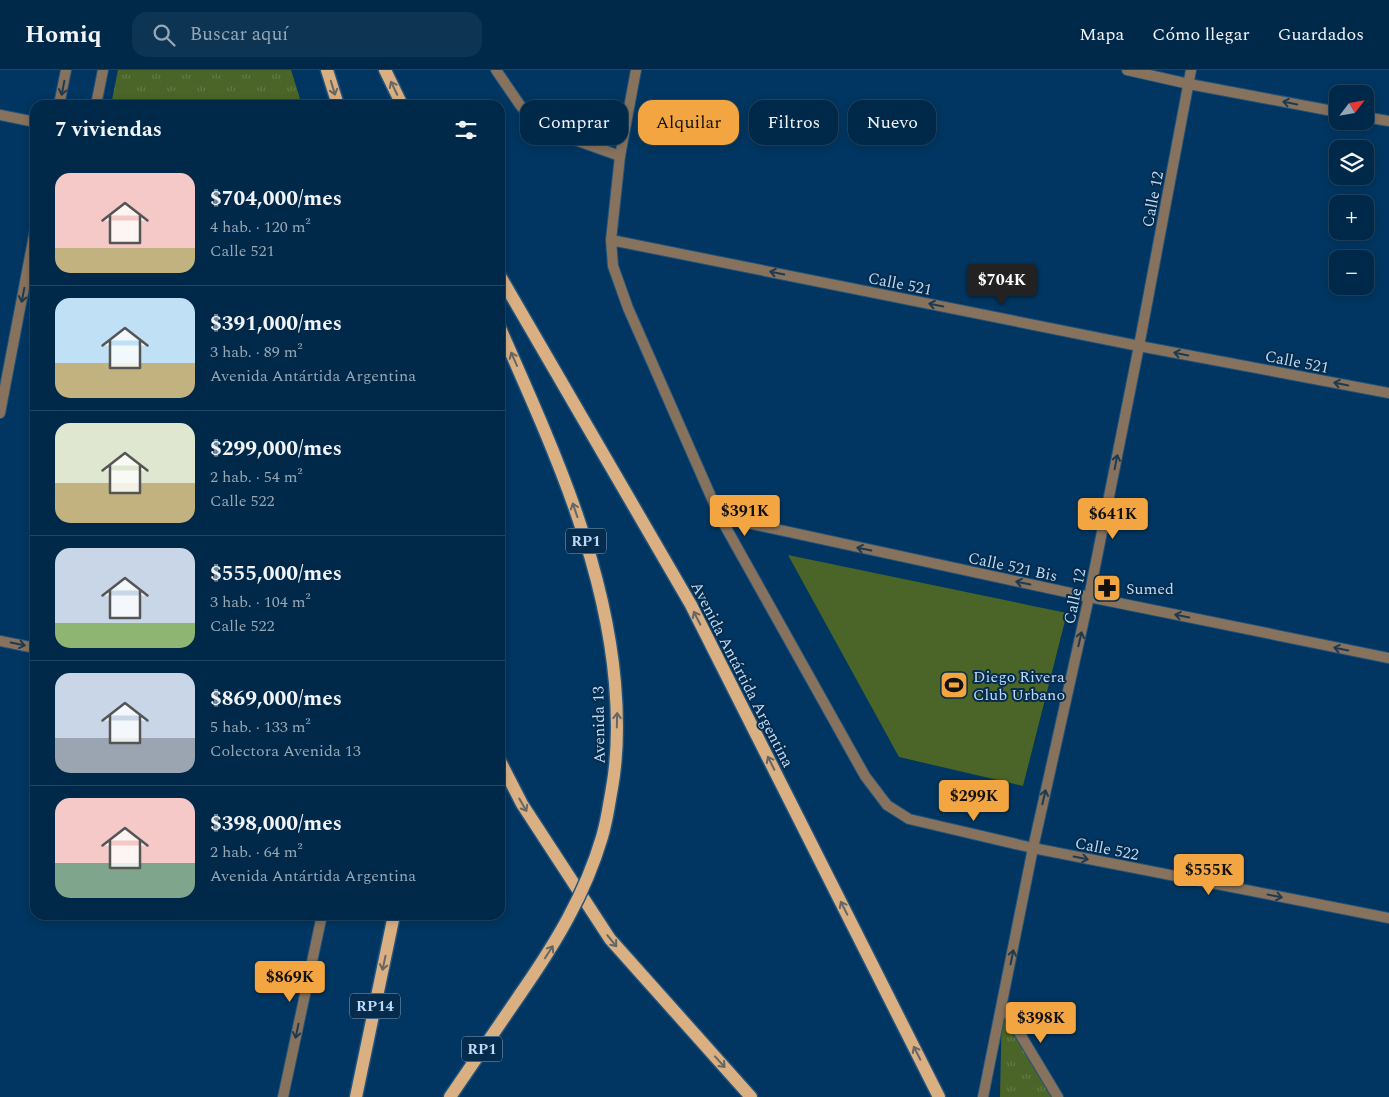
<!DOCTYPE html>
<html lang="es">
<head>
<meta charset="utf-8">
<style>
	:root { --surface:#002849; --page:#0e3453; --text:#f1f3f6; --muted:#95a6b4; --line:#224461; --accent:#f2a541 }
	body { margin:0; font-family:Spectral,serif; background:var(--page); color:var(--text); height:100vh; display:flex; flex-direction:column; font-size:19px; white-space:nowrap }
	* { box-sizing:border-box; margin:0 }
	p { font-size:16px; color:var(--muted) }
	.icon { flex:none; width:28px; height:28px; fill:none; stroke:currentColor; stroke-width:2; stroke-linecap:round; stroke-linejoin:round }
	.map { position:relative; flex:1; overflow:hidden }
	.panel { position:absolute; left:30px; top:30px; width:475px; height:820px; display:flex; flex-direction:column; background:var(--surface); border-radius:15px; box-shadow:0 2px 8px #0003,0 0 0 1px var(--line) }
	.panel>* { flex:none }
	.banner { position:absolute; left:520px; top:30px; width:475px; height:45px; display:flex; gap:10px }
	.needle { width:32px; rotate:59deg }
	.fabs { position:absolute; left:1329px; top:15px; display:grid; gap:10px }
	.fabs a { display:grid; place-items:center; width:45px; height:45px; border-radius:10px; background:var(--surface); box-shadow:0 2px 8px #0003,0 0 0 1px var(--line); font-size:25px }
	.price { position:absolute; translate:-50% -42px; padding:0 11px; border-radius:5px; background:var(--accent); color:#111; font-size:16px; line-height:32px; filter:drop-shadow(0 1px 2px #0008) }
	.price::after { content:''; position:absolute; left:50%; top:30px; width:15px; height:11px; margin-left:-8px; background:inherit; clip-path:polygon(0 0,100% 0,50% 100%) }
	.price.on { background:#222; color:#fff }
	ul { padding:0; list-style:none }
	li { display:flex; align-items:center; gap:15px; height:125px; padding:0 25px }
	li+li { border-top:1px solid var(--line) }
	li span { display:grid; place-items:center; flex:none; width:140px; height:100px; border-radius:15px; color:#555 }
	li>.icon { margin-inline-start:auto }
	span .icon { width:60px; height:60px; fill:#fffc; stroke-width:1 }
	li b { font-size:21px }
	h2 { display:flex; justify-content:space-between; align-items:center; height:60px; padding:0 25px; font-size:21px }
	.tag { padding:0 18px; border-radius:15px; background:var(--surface); box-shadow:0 2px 8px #0003,0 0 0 1px var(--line); font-size:18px; line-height:45px }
	.tag.on { background:var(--accent); color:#111 }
	header { display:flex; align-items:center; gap:30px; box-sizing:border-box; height:70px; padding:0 25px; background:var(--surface); border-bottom:1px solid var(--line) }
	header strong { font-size:24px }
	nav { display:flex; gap:28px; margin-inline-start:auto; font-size:18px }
	.search { width:350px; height:45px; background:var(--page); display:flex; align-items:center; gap:12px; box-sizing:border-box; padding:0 18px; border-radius:15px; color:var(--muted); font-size:19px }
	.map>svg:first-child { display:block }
	.grass { fill:url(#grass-tufts) }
	.pitch { fill:#4a6527 }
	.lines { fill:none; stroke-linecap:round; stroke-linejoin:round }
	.service-casing { stroke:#22537b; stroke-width:12 }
	.minor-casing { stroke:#22537b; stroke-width:12 }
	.tertiary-casing { stroke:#22537b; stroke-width:12 }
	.primary-casing { stroke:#22537b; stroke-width:15 }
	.service { stroke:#87735d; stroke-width:10 }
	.minor { stroke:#87735d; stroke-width:10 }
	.tertiary { stroke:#87735d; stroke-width:10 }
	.primary { stroke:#dab082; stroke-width:12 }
	.primary-bridge-casing { stroke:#22537b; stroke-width:15; stroke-linecap:butt }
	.primary-bridge { stroke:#dab082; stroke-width:12 }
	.oneway { stroke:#1f3a50 }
	.oneway2 { stroke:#656765 }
	.labels { text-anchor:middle; stroke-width:4; stroke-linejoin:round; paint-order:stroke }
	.shield { fill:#052c4d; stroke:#87a5c2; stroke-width:1 }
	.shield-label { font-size:15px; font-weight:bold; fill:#bfd9f4 }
	.street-label { font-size:16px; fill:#bfd9f4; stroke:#052c4d }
	.poi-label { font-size:16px; fill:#bfd9f4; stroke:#052c4d; text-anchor:start }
</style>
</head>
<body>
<header>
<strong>Homiq</strong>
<div class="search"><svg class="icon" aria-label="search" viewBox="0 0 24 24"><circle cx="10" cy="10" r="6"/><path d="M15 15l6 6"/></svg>Buscar aquí</div>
<nav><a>Mapa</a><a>Cómo llegar</a><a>Guardados</a></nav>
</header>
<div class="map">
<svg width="1389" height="1027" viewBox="0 0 1389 1027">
	<defs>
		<pattern id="grass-tufts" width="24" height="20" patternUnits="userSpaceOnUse" patternTransform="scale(1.25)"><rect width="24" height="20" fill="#4a6527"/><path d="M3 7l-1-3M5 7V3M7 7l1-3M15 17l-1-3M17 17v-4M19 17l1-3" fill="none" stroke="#627a47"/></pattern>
	</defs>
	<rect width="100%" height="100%" fill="#003661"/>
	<path class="grass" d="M 118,0 L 291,0 L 302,35 L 111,35 Z
		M 1002,934 L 1057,1027 L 1000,1027 Z"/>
	<path class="pitch" d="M 788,485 L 1067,543 L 1023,716 L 899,687 Z"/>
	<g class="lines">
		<defs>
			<path id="service" d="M 496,0 L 520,35 L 539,57 L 620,86"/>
			<path id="minor" d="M 636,0 L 620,86 L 611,170 L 613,196 L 628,238 L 720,447 L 865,706 L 887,735 L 909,749 L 1033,778 L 1389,848
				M 1127,0 L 1189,14 L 1338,42
				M 0,45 L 35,52
				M 1365,47 L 1389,51
				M 611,170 L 1139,276 L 1389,323
				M 720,447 L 1089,527 L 1389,588
				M 1002,934 L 1058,1027
				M 983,1027 L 1033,778 L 1089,527 L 1139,276 L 1191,0"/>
			<path id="tertiary" d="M 59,35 L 66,0
				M 96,35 L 103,0
				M 0,343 L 35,160
				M 0,571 L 35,578
				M 283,1027 L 322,845"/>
			<path id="primary" d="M 327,0 L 338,35
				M 385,0 L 402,35
				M 500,206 L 691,535 L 939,1027
				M 500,258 C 550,372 604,487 615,613 C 618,648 618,684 612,718
				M 500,691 L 522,734 L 610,869 L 751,1027
				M 356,1027 L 394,845
				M 450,1027 L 521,923"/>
		</defs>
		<use href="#service" class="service-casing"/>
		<use href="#minor" class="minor-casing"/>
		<use href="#tertiary" class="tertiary-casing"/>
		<use href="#primary" class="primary-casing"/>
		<use href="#service" class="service"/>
		<use href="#minor" class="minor"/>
		<use href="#tertiary" class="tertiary"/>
		<use href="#primary" class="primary"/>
		<defs>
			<path id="primary-bridge" d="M 521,923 C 555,874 585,825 602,767 C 607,751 609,734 612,718"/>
		</defs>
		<use href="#primary-bridge" class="primary-bridge-casing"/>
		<use href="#primary-bridge" class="primary-bridge"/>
	</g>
	<defs><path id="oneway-shaft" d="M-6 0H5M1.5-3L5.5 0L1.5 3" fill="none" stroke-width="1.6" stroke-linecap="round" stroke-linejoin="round" transform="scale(1.25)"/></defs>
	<g class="oneway">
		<use href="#oneway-shaft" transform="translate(63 18) rotate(101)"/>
		<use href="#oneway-shaft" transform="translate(1290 33) rotate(-169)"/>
		<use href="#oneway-shaft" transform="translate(777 203) rotate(-169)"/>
		<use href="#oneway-shaft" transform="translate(23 225) rotate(101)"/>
		<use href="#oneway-shaft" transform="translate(936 235) rotate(-169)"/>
		<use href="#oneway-shaft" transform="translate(1181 284) rotate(-169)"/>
		<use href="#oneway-shaft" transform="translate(1341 314) rotate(-169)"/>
		<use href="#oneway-shaft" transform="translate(1116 392) rotate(-79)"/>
		<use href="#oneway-shaft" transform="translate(864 479) rotate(-168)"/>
		<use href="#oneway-shaft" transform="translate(1023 513) rotate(-168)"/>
		<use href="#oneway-shaft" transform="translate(1182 546) rotate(-169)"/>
		<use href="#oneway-shaft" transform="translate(1080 569) rotate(-77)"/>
		<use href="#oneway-shaft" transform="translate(18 574) rotate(12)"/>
		<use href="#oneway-shaft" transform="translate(1341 579) rotate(-169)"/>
		<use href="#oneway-shaft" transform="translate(1044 727) rotate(-77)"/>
		<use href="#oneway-shaft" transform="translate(1081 788) rotate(11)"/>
		<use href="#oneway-shaft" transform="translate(1275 826) rotate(11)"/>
		<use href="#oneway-shaft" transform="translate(1012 887) rotate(-79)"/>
		<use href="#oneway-shaft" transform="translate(297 961) rotate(102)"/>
	</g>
	<g class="oneway2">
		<use href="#oneway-shaft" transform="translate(333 18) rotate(73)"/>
		<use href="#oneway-shaft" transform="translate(394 18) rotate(-116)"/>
		<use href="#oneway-shaft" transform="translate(514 289) rotate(-114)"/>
		<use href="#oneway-shaft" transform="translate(575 440) rotate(-109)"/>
		<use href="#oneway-shaft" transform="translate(697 548) rotate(-117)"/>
		<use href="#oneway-shaft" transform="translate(617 650) rotate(-89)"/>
		<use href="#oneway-shaft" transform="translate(771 693) rotate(-117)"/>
		<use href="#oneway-shaft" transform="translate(523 735) rotate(60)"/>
		<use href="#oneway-shaft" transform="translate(844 838) rotate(-117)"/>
		<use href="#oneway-shaft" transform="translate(612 871) rotate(51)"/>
		<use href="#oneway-shaft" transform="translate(549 882) rotate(-57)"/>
		<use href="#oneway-shaft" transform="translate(384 893) rotate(102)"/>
		<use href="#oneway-shaft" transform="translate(917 983) rotate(-117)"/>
		<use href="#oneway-shaft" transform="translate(720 992) rotate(48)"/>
	</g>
	<defs>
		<symbol id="pharmacy-square" viewBox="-11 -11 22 22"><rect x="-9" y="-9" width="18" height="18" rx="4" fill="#f2a541" stroke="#052c4d"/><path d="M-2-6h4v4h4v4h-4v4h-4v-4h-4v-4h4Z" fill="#111"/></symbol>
		<symbol id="stadium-square" viewBox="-11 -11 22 22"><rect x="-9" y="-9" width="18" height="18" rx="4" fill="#f2a541" stroke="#052c4d"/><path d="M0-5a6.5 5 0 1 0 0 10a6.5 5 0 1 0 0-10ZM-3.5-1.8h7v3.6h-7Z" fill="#111"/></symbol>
	</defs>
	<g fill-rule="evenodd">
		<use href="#pharmacy-square" x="1091" y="502" width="32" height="32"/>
		<use href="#stadium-square" x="938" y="599" width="32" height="32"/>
	</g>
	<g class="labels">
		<g class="shield">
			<rect x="566" y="458.5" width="40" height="25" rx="4"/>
			<rect x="350" y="923.5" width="50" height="25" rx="4"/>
			<rect x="462" y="966.5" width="40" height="25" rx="4"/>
		</g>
		<g class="shield-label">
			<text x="586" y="476">RP1</text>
			<text x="375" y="941">RP14</text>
			<text x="482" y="984">RP1</text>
		</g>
		<g class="street-label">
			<text transform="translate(1152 129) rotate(-79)" y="6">Calle 12</text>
			<text transform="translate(900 213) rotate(11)" y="6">Calle 521</text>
			<text transform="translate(1297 291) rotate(11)" y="6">Calle 521</text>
			<text transform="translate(1013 496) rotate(12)" y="6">Calle 521 Bis</text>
			<text transform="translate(1074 526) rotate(-78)" y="6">Calle 12</text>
			<text transform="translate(743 604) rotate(63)" y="6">Avenida Antártida Argentina</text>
			<text transform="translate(598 655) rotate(-91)" y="6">Avenida 13</text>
			<text transform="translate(1107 778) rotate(11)" y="6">Calle 522</text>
		</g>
		<g class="poi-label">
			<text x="1126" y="524">Sumed</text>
			<text x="973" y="612">Diego Rivera<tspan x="973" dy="18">Club Urbano</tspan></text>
		</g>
	</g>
</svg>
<div class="fabs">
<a><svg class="needle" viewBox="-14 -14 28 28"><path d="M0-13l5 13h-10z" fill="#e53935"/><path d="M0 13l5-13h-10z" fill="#95a6b4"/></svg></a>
<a><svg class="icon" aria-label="layers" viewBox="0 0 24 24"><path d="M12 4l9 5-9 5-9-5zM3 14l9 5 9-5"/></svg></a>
<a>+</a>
<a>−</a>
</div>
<b class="price on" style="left:1002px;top:236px">$704K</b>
<b class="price" style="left:745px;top:467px">$391K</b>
<b class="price" style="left:1113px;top:470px">$641K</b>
<b class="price" style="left:974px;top:752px">$299K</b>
<b class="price" style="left:1209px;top:826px">$555K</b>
<b class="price" style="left:290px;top:933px">$869K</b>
<b class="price" style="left:1041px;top:974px">$398K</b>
<div class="banner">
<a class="tag">Comprar</a>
<a class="tag on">Alquilar</a>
<a class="tag">Filtros</a>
<a class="tag">Nuevo</a>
</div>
<section class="panel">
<h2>7 viviendas<svg class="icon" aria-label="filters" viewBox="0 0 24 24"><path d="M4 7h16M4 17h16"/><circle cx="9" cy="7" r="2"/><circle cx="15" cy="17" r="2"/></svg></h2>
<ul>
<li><span style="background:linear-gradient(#f6c9c9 75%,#c2b280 0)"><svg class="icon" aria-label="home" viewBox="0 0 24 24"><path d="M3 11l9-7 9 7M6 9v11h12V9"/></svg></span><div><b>$704,000/mes</b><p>4 hab. · 120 m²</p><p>Calle 521</p></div></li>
<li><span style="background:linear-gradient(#bfe0f5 65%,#c2b280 0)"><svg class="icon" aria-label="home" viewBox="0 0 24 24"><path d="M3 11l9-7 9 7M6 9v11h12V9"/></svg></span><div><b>$391,000/mes</b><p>3 hab. · 89 m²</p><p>Avenida Antártida Argentina</p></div></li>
<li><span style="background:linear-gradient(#dfe7d0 60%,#c2b280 0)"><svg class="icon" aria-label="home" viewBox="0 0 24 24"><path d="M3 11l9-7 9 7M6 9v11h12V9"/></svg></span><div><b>$299,000/mes</b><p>2 hab. · 54 m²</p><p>Calle 522</p></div></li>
<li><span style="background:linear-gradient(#c9d6e8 75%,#8fb573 0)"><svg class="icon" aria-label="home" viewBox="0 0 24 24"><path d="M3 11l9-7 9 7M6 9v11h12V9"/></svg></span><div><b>$555,000/mes</b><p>3 hab. · 104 m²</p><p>Calle 522</p></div></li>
<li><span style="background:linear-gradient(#c9d6e8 65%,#9aa5b1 0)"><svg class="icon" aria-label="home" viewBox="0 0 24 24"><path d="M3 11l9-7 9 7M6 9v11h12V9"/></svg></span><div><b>$869,000/mes</b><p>5 hab. · 133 m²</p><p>Colectora Avenida 13</p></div></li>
<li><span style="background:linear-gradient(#f6c9c9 65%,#7fa58c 0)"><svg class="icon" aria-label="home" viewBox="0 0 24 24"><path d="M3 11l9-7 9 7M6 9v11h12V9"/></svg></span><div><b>$398,000/mes</b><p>2 hab. · 64 m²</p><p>Avenida Antártida Argentina</p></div></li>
</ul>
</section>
</div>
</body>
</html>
